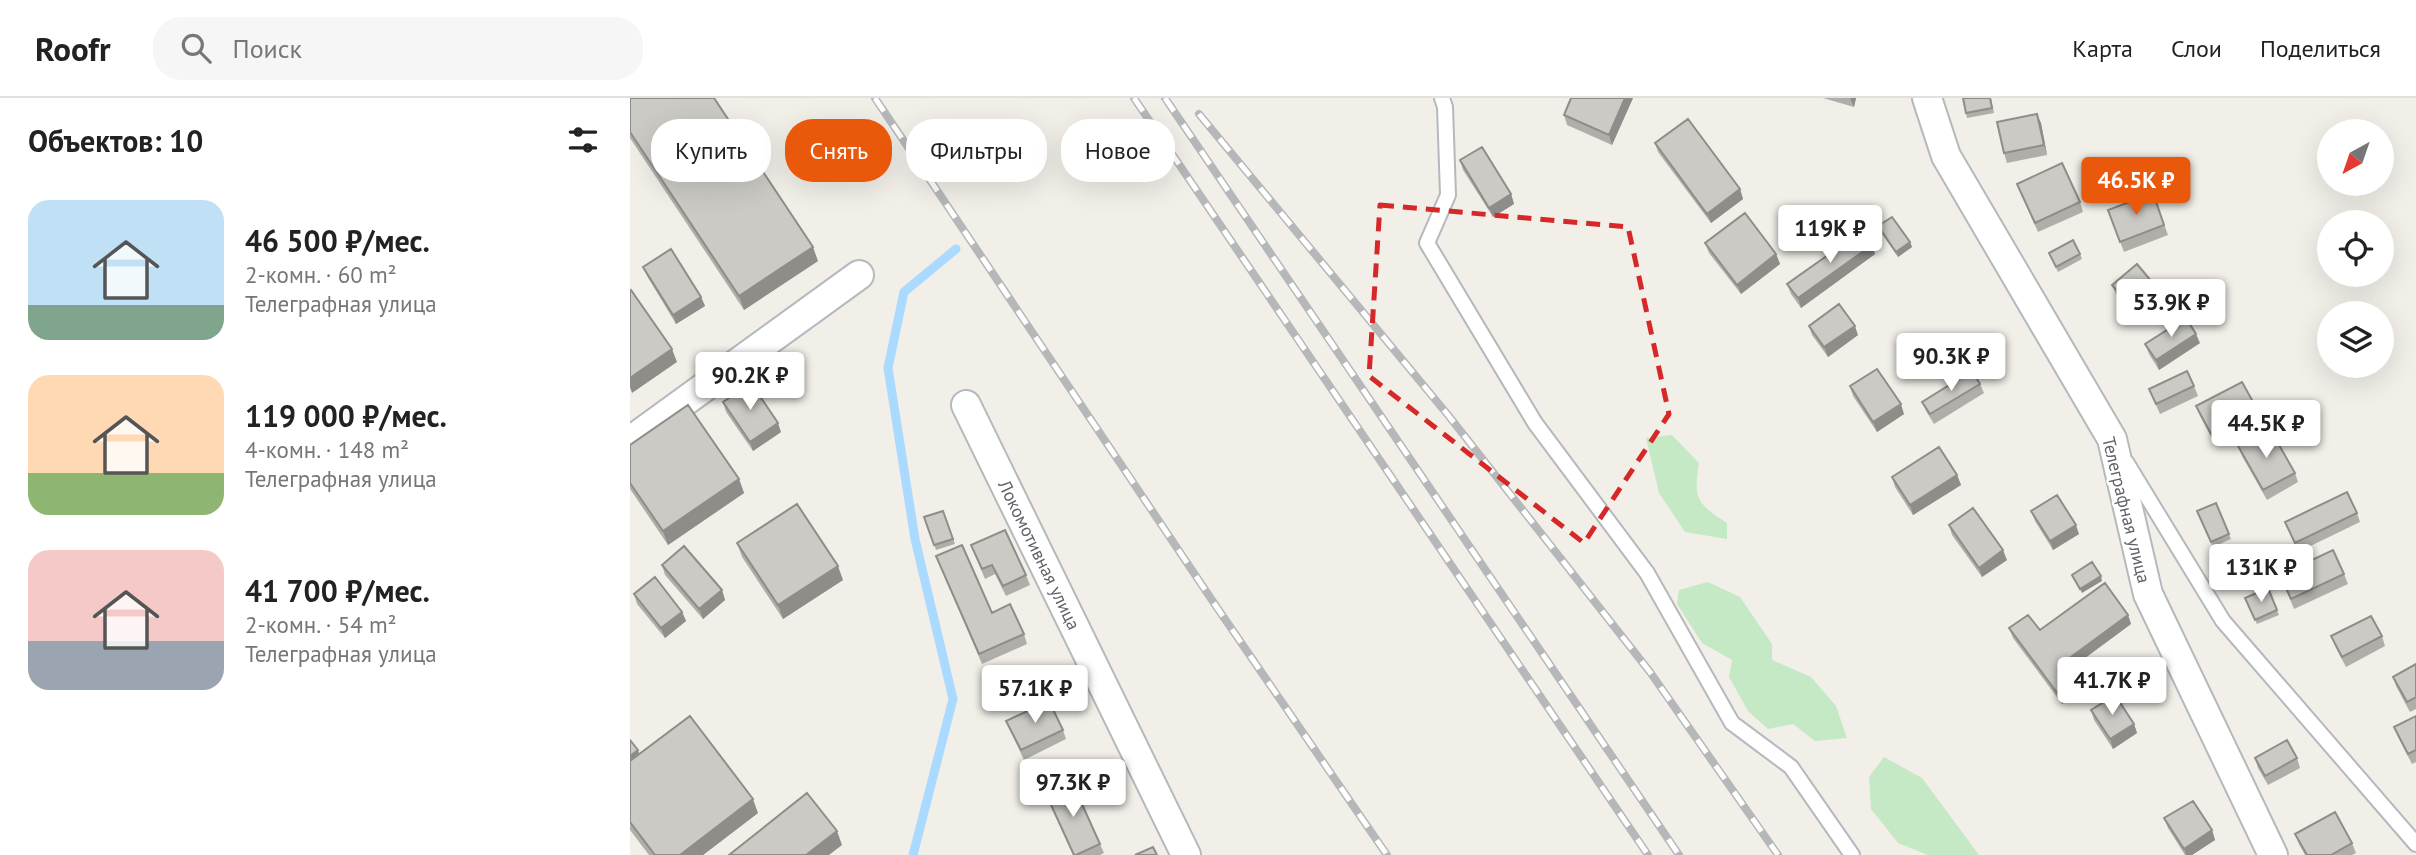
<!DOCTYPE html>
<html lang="ru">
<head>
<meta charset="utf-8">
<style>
	:root { --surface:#fff; --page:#f6f6f6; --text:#222; --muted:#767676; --line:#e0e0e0; --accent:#ea580c }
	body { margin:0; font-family:"PT Sans",sans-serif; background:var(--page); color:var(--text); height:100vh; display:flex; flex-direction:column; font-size:26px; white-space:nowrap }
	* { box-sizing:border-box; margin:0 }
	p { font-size:23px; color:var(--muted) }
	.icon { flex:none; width:38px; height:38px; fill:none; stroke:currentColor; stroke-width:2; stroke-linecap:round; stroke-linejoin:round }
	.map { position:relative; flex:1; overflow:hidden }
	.drawer { display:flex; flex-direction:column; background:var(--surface); width:630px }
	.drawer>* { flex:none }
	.guide { position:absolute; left:21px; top:21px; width:665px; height:63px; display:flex; gap:14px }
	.needle { width:46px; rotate:220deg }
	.fabs { position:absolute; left:1687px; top:21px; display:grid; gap:14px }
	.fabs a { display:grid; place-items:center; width:77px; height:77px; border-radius:50%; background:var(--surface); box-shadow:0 7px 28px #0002; font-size:35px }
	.price { position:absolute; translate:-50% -60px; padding:0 16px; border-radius:7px; background:#fff; color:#222; font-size:23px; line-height:46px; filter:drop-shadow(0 2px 4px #0008) }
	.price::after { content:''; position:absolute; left:50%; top:42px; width:21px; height:16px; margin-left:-10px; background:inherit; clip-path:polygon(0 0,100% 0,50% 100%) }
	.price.active { background:var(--accent); color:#fff }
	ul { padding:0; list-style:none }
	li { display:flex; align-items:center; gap:21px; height:175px; padding:0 28px }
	li span { display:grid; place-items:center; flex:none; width:196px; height:140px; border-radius:21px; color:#555 }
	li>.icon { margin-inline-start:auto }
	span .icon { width:84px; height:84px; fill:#fffc; stroke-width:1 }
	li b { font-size:30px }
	h2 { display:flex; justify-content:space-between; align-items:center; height:84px; padding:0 28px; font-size:30px }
	.chip { padding:0 24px; border-radius:28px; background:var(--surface); box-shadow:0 7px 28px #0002; font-size:24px; line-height:63px }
	.chip.active { background:var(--accent); color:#fff }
	header { display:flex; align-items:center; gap:42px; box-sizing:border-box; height:98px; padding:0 35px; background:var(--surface); border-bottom:2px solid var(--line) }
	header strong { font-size:33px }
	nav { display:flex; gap:38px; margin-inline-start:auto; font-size:24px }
	.search { width:490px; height:63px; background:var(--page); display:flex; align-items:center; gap:18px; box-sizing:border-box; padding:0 24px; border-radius:28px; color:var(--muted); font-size:26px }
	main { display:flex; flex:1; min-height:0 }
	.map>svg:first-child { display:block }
	.green { fill:#c5e8c5 }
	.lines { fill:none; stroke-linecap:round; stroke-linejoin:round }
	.stream { stroke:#aadaff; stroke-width:9 }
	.service-casing { stroke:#b5b8bc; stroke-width:18 }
	.minor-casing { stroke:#b5b8bc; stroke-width:32 }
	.service { stroke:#fff; stroke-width:14 }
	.minor { stroke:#fff; stroke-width:28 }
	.rail-casing { stroke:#b6b7b8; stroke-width:8 }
	.rail { stroke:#fff; stroke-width:5; stroke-dasharray:16; stroke-linecap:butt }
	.wall { fill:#afaea9 }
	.shaded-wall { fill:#8f8d8a }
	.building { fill:#cccac5; stroke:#8f8d8a; stroke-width:2 }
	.marked { fill:none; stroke:#d62828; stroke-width:5; stroke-dasharray:14 9; stroke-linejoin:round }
	.labels { text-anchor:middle; stroke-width:5; stroke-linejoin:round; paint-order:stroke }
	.street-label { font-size:18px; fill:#5f6368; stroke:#fff }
</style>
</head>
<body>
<header>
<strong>Roofr</strong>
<div class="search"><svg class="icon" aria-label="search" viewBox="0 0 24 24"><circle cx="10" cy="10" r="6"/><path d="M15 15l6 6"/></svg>Поиск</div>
<nav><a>Карта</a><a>Слои</a><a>Поделиться</a></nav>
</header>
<main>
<section class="drawer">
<h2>Объектов: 10<svg class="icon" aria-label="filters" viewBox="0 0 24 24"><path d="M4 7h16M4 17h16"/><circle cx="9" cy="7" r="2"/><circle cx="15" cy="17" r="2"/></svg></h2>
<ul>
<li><span style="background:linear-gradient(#bfe0f5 75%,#7fa58c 0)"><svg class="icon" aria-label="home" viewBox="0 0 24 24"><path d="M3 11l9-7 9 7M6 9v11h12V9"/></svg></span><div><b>46 500 ₽/мес.</b><p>2-комн. · 60 m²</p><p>Телеграфная улица</p></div></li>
<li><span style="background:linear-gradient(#ffd9b3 70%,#8fb573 0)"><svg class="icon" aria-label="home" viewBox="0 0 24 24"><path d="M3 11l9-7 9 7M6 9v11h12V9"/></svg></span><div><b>119 000 ₽/мес.</b><p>4-комн. · 148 m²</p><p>Телеграфная улица</p></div></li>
<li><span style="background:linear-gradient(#f6c9c9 65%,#9aa5b1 0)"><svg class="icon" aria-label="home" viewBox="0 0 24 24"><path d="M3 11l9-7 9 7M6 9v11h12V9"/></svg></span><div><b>41 700 ₽/мес.</b><p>2-комн. · 54 m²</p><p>Телеграфная улица</p></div></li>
</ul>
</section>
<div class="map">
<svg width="1786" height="757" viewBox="0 0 1786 757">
	<rect width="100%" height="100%" fill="#f1efe8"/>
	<path class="green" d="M 1042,337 L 1069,365 C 1063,400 1067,406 1097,425 L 1097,441 L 1055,434 L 1029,395 L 1016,340 Z
		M 1078,484 L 1110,499 L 1142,546 L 1142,562 L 1181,579 L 1206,608 L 1217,640 L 1185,643 L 1163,626 L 1138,631 L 1118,613 L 1099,579 L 1102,562 L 1072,545 L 1047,506 L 1049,492 Z
		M 1254,659 L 1292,680 L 1349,757 L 1298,757 L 1268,745 L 1241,711 L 1239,679 Z"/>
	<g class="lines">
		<path class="stream" d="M 283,757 L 323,601 L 285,441 L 258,270 L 274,194 L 326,151"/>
		<defs>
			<path id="service" d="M 812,0 L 815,9 L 818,97 L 797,145 L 905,325 L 1017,475 L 1102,625 L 1161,669 L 1222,757
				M 1496,364 L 1593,523 L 1786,746"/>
			<path id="minor" d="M 1297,0 L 1316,58 L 1482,341 L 1518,496 L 1643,757
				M 336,307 L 556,757
				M 0,343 L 229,177"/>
		</defs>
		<use href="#service" class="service-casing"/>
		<use href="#minor" class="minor-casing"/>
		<use href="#service" class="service"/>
		<use href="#minor" class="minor"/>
		<defs>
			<path id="rail" d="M 245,0 L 588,511 L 757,757
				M 504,0 L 1018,757
				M 535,0 L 1049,757
				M 569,16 L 818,317 L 1020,574 L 1148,757"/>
		</defs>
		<use href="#rail" class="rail-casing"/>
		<use href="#rail" class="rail"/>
	</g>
	<path class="wall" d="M 0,0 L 188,163 L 114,212 L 0,40 Z
		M 941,0 L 1003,0 L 982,47 L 937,27 L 934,17 Z
		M 1193,0 L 1226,0 L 1224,9 Z
		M 1361,0 L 1364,15 L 1337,20 L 1336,15 Z
		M 1411,25 L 1417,57 L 1377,65 L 1374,55 Z
		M 1025,45 L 1110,91 L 1113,101 L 1081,125 L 1028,54 Z
		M 830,62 L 881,96 L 884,106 L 863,119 L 833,72 Z
		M 1387,87 L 1450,104 L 1453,114 L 1408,134 Z
		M 1523,95 L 1538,137 L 1494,154 L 1478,112 Z
		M 1248,128 L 1280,144 L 1282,149 L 1268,159 L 1250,133 Z
		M 1075,145 L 1146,156 L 1150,166 L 1111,196 L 1079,155 Z
		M 1242,147 L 1245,156 L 1171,210 L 1161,196 L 1157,186 Z
		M 1419,155 L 1450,156 L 1452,161 L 1428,174 Z
		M 13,169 L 71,199 L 75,208 L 46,226 L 17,178 Z
		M 1482,187 L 1536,205 L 1511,226 L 1486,196 Z
		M 1179,228 L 1228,237 L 1198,259 L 1182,237 Z
		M 1570,245 L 1529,272 L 1519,256 L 1515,246 Z
		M 1350,286 L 1354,295 L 1304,326 L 1296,313 L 1292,304 Z
		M 1220,288 L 1274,316 L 1247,334 L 1223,298 Z
		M 1564,288 L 1568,298 L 1530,316 L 1519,291 Z
		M 93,304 L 151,334 L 123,353 L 96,314 Z
		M 1566,308 L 1627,311 L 1631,321 L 1585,346 L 1570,318 Z
		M 0,347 L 109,381 L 114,395 L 38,447 L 0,391 Z
		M 1608,348 L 1665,375 L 1668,384 L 1637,402 L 1612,358 Z
		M 1327,377 L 1331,387 L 1283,417 L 1265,389 L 1262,379 Z
		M 1586,405 L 1601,441 L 1583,449 L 1567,413 Z
		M 313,413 L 325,446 L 306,452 L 294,419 Z
		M 1401,413 L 1449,436 L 1423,452 L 1405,423 Z
		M 1727,415 L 1730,424 L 1668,454 L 1655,424 Z
		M 1319,427 L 1377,462 L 1352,479 L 1322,437 Z
		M 107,445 L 213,482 L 153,521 L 112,459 Z
		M 341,447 L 396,477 L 400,487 L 376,498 L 365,476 L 355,481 Z
		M 306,458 L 362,515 L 394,536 L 397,546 L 352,566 Z
		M 32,467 L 92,492 L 95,502 L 73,521 L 35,477 Z
		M 1714,476 L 1718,486 L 1664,511 L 1650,477 Z
		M 1638,490 L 1649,517 L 1627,526 L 1615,500 Z
		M 4,496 L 52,514 L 56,523 L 35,540 L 7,506 Z
		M 1498,517 L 1501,526 L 1443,569 L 1454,590 L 1432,606 L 1383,540 L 1379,530 L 1410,532 Z
		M 1701,538 L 1752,538 L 1755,548 L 1716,569 L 1705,548 Z
		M 1786,566 L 1786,611 L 1780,614 L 1766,588 L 1763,579 Z
		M 1461,612 L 1504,626 L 1507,635 L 1483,651 L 1464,622 Z
		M 1786,618 L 1786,664 L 1782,666 L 1768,639 L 1764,629 Z
		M 376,623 L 433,632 L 436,641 L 394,662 Z
		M 0,642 L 9,656 L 128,715 L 73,757 L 19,757 L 0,732 Z
		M 1625,660 L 1667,660 L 1670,670 L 1638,687 L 1628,670 Z
		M 416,696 L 470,746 L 474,755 L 470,757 L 443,757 Z
		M 1534,720 L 1582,732 L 1585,742 L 1562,757 L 1555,757 L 1538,730 Z
		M 1665,736 L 1722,745 L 1726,755 L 1722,757 L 1675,757 L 1669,746 Z"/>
	<path class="shaded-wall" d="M 995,0 L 1003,0 L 982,47 L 979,37 Z
		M 1220,0 L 1226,0 L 1224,9 Z
		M 1407,16 L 1411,25 L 1417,57 L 1414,47 Z
		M 1110,91 L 1113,101 L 1081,125 L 1077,116 Z
		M 881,96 L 884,106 L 863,119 L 859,110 Z
		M 1280,144 L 1282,149 L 1268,159 L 1266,154 Z
		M 1242,147 L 1245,156 L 1171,210 L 1168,200 Z
		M 183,149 L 188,163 L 114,212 L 109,198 Z
		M 1146,156 L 1150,166 L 1111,196 L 1107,187 Z
		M 1532,196 L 1536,205 L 1511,226 L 1507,216 Z
		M 71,199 L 75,208 L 46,226 L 43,217 Z
		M 1225,228 L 1228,237 L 1198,259 L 1194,249 Z
		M 1566,236 L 1570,245 L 1529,272 L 1526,262 Z
		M 42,251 L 47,264 L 2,295 L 0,289 L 0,280 Z
		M 1271,306 L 1274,316 L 1247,334 L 1243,324 Z
		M 148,325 L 151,334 L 123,353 L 120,344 Z
		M 1327,377 L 1331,387 L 1283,417 L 1280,407 Z
		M 109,381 L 114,395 L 38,447 L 33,433 Z
		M 1446,427 L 1449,436 L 1423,452 L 1420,443 Z
		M 1373,452 L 1377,462 L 1352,479 L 1349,470 Z
		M 208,468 L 213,482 L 153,521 L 148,507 Z
		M 1471,478 L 1472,483 L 1452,495 L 1450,491 Z
		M 92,492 L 95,502 L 73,521 L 69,511 Z
		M 52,514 L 56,523 L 35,540 L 31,530 Z
		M 1498,517 L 1501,526 L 1440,571 L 1437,562 Z
		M 1451,580 L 1454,590 L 1432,606 L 1428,596 Z
		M 1504,626 L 1507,635 L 1483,651 L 1480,641 Z
		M 8,652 L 11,662 L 0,670 L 0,658 Z
		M 123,701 L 128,715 L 73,757 L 50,757 Z
		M 1582,732 L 1585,742 L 1562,757 L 1556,757 L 1554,751 Z
		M 207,733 L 212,747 L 199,757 L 176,757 Z"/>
	<path class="building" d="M 0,0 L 84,0 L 183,149 L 109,198 L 0,34 Z
		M 941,0 L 995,0 L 979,37 L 934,17 Z
		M 1333,0 L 1360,0 L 1362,10 L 1336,15 Z
		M 1407,16 L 1414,47 L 1374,55 L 1367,24 Z
		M 1058,21 L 1110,91 L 1077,116 L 1025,45 Z
		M 852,49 L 881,96 L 859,110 L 830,62 Z
		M 1432,65 L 1450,104 L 1405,125 L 1387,86 Z
		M 1523,95 L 1534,127 L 1490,144 L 1478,112 Z
		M 1115,115 L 1146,156 L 1107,187 L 1075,145 Z
		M 1262,119 L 1280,144 L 1266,154 L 1248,128 Z
		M 1232,133 L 1242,147 L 1168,200 L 1157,186 Z
		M 1443,142 L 1450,156 L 1426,169 L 1419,155 Z
		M 41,151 L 71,199 L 43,217 L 13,169 Z
		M 1507,166 L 1532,196 L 1507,216 L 1482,187 Z
		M 1,192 L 42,251 L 0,280 L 0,193 Z
		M 1209,206 L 1225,228 L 1194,249 L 1179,228 Z
		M 1556,220 L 1566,236 L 1526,262 L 1515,246 Z
		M 1247,271 L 1271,306 L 1243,324 L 1220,288 Z
		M 1342,273 L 1350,286 L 1300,316 L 1292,304 Z
		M 1557,273 L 1564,288 L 1526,306 L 1519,291 Z
		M 1612,284 L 1627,311 L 1581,336 L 1566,308 Z
		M 121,285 L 148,325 L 120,344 L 93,304 Z
		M 58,307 L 109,381 L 33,433 L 0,385 L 0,347 Z
		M 1640,331 L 1665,375 L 1633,392 L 1608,348 Z
		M 1309,349 L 1327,377 L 1280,407 L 1262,379 Z
		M 1717,394 L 1727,415 L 1665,445 L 1655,424 Z
		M 1427,397 L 1446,427 L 1420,443 L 1401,413 Z
		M 1586,405 L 1599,436 L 1581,444 L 1567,413 Z
		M 167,406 L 208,468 L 148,507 L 107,445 Z
		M 1343,410 L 1373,452 L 1349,470 L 1319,427 Z
		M 313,413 L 323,441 L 304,447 L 294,419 Z
		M 375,432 L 396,477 L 373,488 L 362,467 L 352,471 L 341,447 Z
		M 332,447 L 362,515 L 380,506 L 394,536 L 349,556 L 306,458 Z
		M 54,448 L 92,492 L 69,511 L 32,467 Z
		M 1703,452 L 1714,476 L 1661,501 L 1650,477 Z
		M 1462,464 L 1471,478 L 1450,491 L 1442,477 Z
		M 25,479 L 52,514 L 31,530 L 4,496 Z
		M 1475,485 L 1498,517 L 1437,562 L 1451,580 L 1428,596 L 1379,530 L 1398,517 L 1410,532 Z
		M 1638,490 L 1647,512 L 1625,522 L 1615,500 Z
		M 1741,518 L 1752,538 L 1712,559 L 1701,538 Z
		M 1786,566 L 1786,599 L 1777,604 L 1763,579 Z
		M 1485,597 L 1504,626 L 1480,641 L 1461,612 Z
		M 419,603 L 433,632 L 391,652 L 376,623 Z
		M 60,618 L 123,701 L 50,757 L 25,757 L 0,724 L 0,663 Z
		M 1786,618 L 1786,652 L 1778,656 L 1764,629 Z
		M 0,642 L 8,652 L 0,658 Z
		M 1657,642 L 1667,660 L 1635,678 L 1625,660 Z
		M 442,684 L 470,746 L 446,757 L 444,757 L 416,696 Z
		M 177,695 L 207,733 L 176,757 L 99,757 Z
		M 1563,703 L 1582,732 L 1554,751 L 1534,720 Z
		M 1705,714 L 1722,745 L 1701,757 L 1677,757 L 1665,736 Z
		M 523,749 L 527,757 L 505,757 Z"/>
	<path class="marked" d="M 750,107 L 998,129 L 1039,316 L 954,445 L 739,278 Z"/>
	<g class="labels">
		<g class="street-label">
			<text transform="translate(1496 412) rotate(76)" y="6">Телеграфная улица</text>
			<text transform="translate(409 457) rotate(64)" y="6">Локомотивная улица</text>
		</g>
	</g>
</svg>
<div class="fabs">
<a><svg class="needle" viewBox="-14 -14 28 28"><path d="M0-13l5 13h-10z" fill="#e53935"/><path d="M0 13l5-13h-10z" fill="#767676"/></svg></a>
<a><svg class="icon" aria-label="locate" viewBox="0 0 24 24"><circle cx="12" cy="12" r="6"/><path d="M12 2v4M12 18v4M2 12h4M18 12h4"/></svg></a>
<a><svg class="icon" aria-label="layers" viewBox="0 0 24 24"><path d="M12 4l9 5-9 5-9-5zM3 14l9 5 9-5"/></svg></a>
</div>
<b class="price active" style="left:1506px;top:119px">46.5K ₽</b>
<b class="price" style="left:1200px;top:167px">119K ₽</b>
<b class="price" style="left:1541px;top:241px">53.9K ₽</b>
<b class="price" style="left:1321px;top:295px">90.3K ₽</b>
<b class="price" style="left:120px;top:314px">90.2K ₽</b>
<b class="price" style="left:1636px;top:362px">44.5K ₽</b>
<b class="price" style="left:1631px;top:506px">131K ₽</b>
<b class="price" style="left:1482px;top:619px">41.7K ₽</b>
<b class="price" style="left:405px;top:627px">57.1K ₽</b>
<b class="price" style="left:443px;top:721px">97.3K ₽</b>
<div class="guide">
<a class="chip">Купить</a>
<a class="chip active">Снять</a>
<a class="chip">Фильтры</a>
<a class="chip">Новое</a>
</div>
</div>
</main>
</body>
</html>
